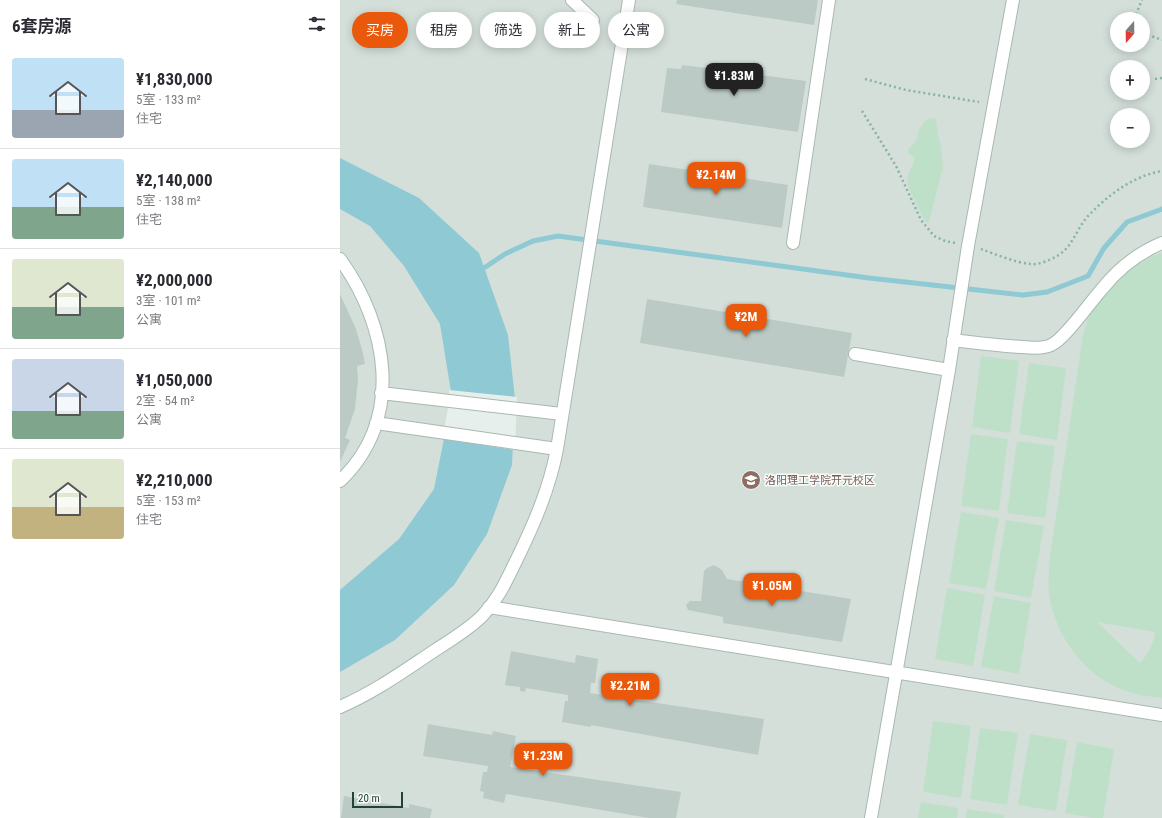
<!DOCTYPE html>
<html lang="zh">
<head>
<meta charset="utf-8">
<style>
	:root { --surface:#fff; --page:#f2f2f3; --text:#2b2b33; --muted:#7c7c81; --line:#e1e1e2; --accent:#ea580c }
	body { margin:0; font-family:"Roboto Condensed","Noto Sans SC",sans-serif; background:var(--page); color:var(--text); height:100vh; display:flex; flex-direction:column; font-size:15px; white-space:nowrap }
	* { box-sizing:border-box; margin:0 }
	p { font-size:13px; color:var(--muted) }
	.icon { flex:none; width:22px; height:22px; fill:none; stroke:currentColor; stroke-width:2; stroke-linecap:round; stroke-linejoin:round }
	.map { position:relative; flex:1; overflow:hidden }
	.sheet { display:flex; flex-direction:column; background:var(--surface); width:340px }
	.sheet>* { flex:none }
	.top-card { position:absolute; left:12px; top:12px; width:380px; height:36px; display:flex; gap:8px }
	.needle { width:26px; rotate:200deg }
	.controls { position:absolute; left:770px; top:12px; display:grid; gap:8px }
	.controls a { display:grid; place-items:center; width:40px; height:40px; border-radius:50%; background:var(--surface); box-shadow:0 2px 10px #0003; font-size:20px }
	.scale { position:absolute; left:12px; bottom:10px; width:51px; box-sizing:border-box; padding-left:4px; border:2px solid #24423a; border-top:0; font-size:11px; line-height:14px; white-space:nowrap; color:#24423a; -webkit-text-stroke:3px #f7fbf9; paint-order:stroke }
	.price { position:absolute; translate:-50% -34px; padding:0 9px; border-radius:8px; background:var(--accent); color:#fff; font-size:13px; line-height:26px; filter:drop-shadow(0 1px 2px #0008) }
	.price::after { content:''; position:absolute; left:50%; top:24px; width:12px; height:9px; margin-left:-6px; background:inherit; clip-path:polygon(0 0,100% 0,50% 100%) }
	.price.selected { background:#222; color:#fff }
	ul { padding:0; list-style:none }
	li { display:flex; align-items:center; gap:12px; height:100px; padding:0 12px }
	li+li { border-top:1px solid var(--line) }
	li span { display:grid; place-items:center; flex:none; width:112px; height:80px; border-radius:4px; color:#555 }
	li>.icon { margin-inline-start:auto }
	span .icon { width:48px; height:48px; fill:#fffc; stroke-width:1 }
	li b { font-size:17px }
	h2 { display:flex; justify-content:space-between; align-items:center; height:48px; padding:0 12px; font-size:17px }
	.tag { padding:0 14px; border-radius:18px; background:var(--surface); box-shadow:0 2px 10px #0003; font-size:14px; line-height:36px }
	.tag.selected { background:var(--accent); color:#fff }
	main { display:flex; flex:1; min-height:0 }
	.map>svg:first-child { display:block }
	.built { fill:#d4dfda; fill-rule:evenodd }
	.green { fill:#bfe0c8; fill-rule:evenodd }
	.water { fill:#8ec9d4 }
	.pier { fill:#e6efeb }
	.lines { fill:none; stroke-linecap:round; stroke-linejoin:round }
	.stream { stroke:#8ec9d4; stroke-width:5 }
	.building { fill:#bbcac4 }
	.minor-casing { stroke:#a8b8b2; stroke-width:14 }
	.path { stroke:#86b3a5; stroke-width:2.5; stroke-dasharray:2 3; stroke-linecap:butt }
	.minor { stroke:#fff; stroke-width:12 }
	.labels { text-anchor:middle; stroke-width:3; stroke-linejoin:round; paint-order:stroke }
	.education-label { font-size:11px; fill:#785e54; stroke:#f7fbf9; text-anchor:start }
</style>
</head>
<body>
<main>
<section class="sheet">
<h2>6套房源<svg class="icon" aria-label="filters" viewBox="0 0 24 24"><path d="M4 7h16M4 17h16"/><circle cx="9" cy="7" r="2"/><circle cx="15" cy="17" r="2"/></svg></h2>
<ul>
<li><span style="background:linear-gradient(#bfe0f5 65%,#9aa5b1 0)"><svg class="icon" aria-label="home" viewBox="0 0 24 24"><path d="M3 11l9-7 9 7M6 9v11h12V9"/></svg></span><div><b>¥1,830,000</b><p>5室 · 133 m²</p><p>住宅</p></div></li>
<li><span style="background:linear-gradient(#bfe0f5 60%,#7fa58c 0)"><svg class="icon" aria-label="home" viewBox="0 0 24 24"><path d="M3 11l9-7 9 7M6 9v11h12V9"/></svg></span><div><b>¥2,140,000</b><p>5室 · 138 m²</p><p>住宅</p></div></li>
<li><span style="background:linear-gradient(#dfe7d0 60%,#7fa58c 0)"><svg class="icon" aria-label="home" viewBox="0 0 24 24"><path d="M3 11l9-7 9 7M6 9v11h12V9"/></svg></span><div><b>¥2,000,000</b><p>3室 · 101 m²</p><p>公寓</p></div></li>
<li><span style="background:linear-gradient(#c9d6e8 65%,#7fa58c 0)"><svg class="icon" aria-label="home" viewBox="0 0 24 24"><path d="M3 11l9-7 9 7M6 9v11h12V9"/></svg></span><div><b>¥1,050,000</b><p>2室 · 54 m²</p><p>公寓</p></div></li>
<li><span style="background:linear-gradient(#dfe7d0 60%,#c2b280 0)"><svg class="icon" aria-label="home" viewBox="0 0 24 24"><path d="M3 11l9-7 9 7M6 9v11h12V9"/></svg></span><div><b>¥2,210,000</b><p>5室 · 153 m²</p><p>住宅</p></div></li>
</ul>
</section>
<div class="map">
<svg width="822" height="818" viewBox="0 0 822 818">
	<rect width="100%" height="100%" fill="#e6efeb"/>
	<path class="built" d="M 0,0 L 822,0 L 822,818 L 0,818 ZM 777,19 L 803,19 L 803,45 L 777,45 ZM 777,67 L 803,67 L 803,93 L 777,93 ZM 777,115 L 803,115 L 803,141 L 777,141 Z"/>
	<path class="green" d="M 590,118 L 596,119 L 598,135 L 601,146 L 603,167 L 589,222 L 586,222 L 583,217 C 579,207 564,185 568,175 C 570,168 575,164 574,157 L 568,153 L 569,148 L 576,141 L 579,129 L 585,121 Z
		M 822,253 L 822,698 C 810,697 798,695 786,691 C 747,678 717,639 710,599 C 707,585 709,570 710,556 L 743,335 C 746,326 748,315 754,306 C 769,284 797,260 822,253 ZM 757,622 L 815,632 C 814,644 808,654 800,663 Z
		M 641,356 L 679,361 L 670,433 L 632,427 Z
		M 689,363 L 726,368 L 717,440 L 679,434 Z
		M 631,434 L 668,439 L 659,511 L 621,506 Z
		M 677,441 L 715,446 L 705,518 L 667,513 Z
		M 621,512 L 659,518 L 646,589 L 609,583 Z
		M 666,520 L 704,526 L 691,598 L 654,591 Z
		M 607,588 L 645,595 L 633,666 L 595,659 Z
		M 654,596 L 691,603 L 679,674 L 641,667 Z
		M 593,721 L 631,726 L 621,798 L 583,792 Z
		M 640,728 L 678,733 L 667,805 L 630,799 Z
		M 690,734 L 727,740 L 716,811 L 678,805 Z
		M 737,742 L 774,749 L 763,818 L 754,818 L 725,813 Z
		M 581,802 L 618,808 L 617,818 L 578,818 Z
		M 627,809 L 665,815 L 664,818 L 626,818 Z"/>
	<path class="water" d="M 0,158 L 79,198 L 139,253 L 168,335 L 175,399 L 172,465 L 147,534 L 114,585 L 55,640 L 0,672 L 0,590 L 59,539 L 94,489 L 112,398 L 100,324 L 64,266 L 30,226 L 0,209 Z"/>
	<path class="pier" d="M 109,390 L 177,397 L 175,450 L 102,439 L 110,398 Z"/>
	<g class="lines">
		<path class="stream" d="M 144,268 L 165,254 L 193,241 L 218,236 L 529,278 L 683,295 L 707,292 L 748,276 L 764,248 L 787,222 L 822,209"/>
	</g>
	<path class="building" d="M 337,0 L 478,0 L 474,25 L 336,4 Z
		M 342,65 L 466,81 L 458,132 L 321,112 L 327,68 L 341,69 Z
		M 309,164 L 448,185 L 442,228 L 303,207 Z
		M 0,294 L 16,329 L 23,353 L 25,364 L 17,366 L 18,379 L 15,409 L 5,438 L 10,440 L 0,462 Z
		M 307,299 L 512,333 L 504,377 L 300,343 Z
		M 374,565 L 382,570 L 387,579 L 511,599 L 502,642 L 383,623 L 383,617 L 348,610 L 346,605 L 350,601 L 361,601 L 364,571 L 367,568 Z
		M 171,651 L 235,663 L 236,655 L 258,659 L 255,683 L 251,683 L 250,693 L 424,719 L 418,755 L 251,725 L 251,727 L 222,722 L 225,701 L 228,701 L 228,695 L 186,688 L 185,692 L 180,691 L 180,687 L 165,685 Z
		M 88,724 L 152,735 L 153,731 L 176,736 L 170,767 L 341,792 L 336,818 L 309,818 L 166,794 L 164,803 L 143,798 L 144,792 L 140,791 L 143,772 L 147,772 L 148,766 L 83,756 Z
		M 4,796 L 69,808 L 69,804 L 92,809 L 90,818 L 1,818 Z"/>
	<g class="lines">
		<defs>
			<path id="minor" d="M 232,0 L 253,20
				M 453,243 L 489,0
				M 0,259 C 48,325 65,419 0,481
				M 613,340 C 637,343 660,346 683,347 C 692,348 703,349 711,345 C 724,340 751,301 762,289 C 778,269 798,253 822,243
				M 515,354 L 609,370
				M 41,393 L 222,414
				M 36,423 L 217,449
				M 149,607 L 822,715
				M 0,707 C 35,692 65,670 97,649 C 111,640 132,627 143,615 C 159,598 166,581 176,561 C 194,524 209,490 217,449 L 289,0
				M 531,818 L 609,370 L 628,246 L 673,0"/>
		</defs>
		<use href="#minor" class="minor-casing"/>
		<path class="path" d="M 794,19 L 802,0
			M 803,33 L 822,40
			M 525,79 L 566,90 L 639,102
			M 815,79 L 822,78
			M 522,111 L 556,166 L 581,220 L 594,236 L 605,241 L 615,243
			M 641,249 C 655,254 676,263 691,264 C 697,265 705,262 711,259 C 733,250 734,232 748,216 C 768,195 793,176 822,171"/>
		<use href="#minor" class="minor"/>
	</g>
	<defs>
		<symbol id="university-disc" viewBox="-11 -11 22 22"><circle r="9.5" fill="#8d6e63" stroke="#f7fbf9"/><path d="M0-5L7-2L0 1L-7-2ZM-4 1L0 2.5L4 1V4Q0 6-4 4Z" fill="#fff"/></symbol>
	</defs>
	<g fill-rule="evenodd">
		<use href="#university-disc" x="400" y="469" width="22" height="22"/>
	</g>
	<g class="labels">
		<g class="education-label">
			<text x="425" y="484">洛阳理工学院开元校区</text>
		</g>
	</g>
</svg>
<div class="controls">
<a><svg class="needle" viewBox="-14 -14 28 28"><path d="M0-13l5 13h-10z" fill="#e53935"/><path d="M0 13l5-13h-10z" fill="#7c7c81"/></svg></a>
<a>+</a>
<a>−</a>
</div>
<div class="scale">20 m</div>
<b class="price selected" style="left:394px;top:97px">¥1.83M</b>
<b class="price" style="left:376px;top:196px">¥2.14M</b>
<b class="price" style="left:406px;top:338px">¥2M</b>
<b class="price" style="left:432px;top:607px">¥1.05M</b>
<b class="price" style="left:290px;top:707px">¥2.21M</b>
<b class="price" style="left:203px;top:777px">¥1.23M</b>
<div class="top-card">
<a class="tag selected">买房</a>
<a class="tag">租房</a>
<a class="tag">筛选</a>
<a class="tag">新上</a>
<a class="tag">公寓</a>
</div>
</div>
</main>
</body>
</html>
